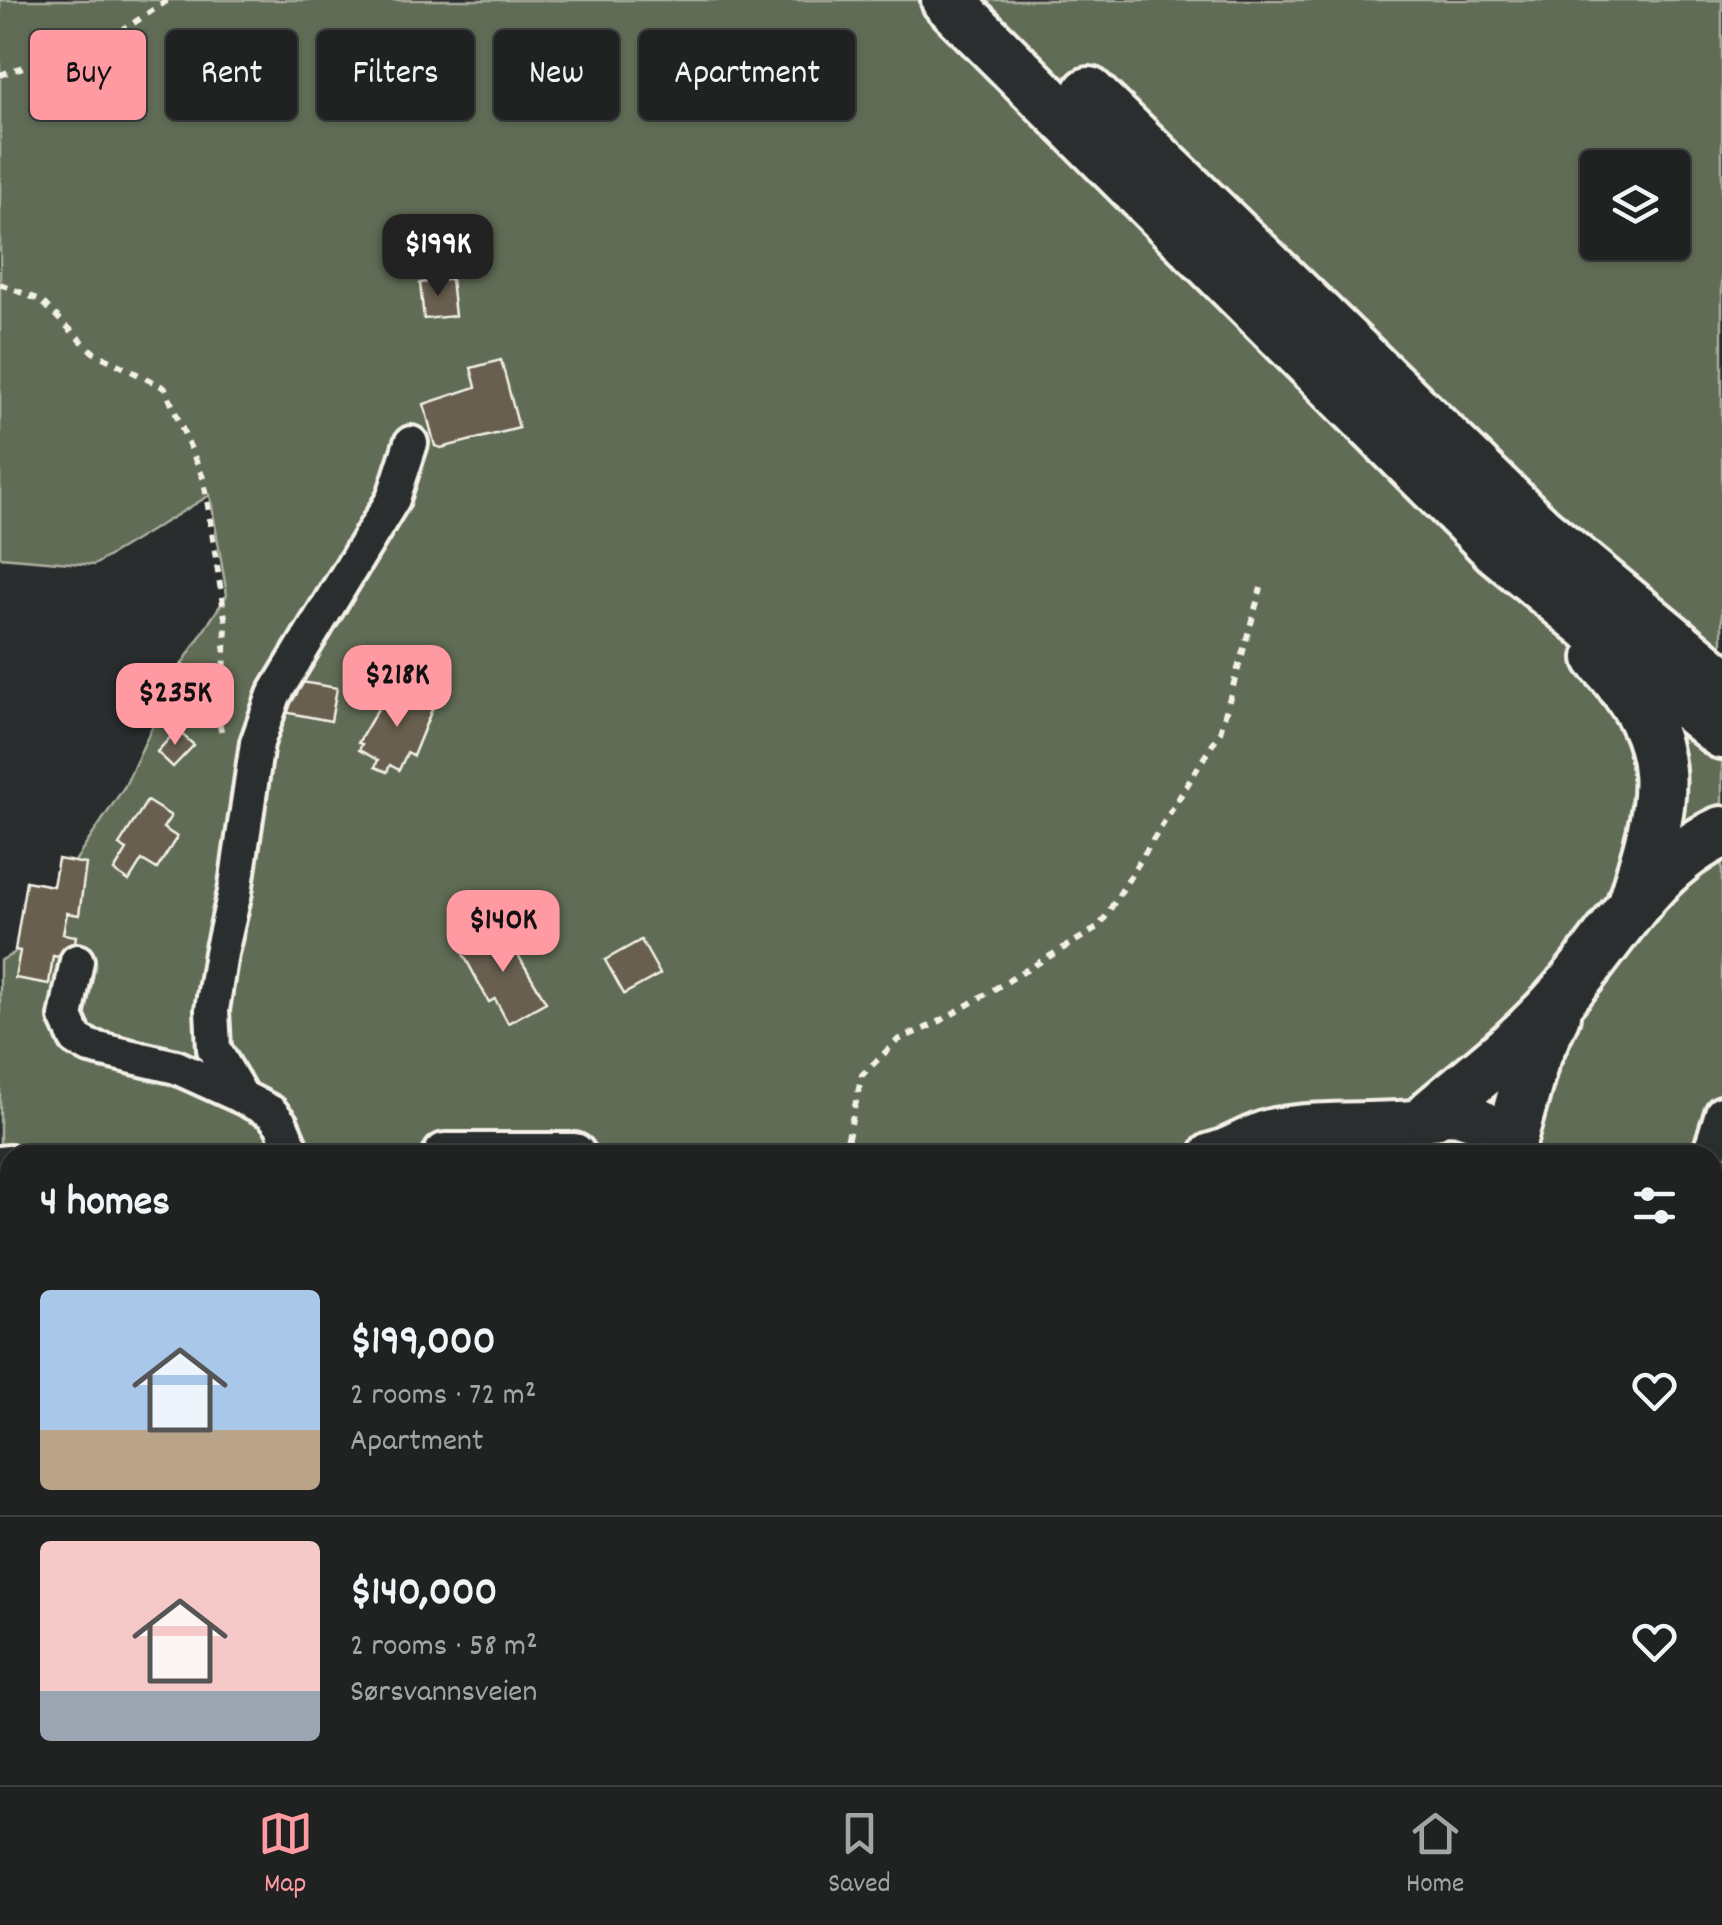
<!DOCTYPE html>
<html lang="en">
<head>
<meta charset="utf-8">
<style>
	:root { --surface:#202222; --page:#2d2f2f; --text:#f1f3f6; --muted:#a2a4a5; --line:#3d3f40; --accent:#ff9aa2 }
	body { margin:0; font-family:Dekko,sans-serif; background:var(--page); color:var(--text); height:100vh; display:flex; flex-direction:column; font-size:38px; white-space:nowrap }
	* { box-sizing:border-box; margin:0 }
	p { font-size:32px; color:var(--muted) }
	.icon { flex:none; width:55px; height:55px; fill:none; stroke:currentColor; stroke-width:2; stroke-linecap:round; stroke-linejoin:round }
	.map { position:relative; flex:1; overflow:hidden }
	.details { position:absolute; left:0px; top:1145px; width:1722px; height:640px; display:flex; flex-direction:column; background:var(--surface); border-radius:30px 30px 0 0; box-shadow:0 2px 8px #0004,0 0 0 2px var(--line) }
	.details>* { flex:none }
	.hud { position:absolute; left:30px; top:30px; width:1000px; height:90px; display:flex; gap:20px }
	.tools { position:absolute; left:1580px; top:150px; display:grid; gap:20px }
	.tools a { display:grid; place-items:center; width:110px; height:110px; border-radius:10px; background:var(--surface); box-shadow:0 2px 8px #0004,0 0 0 2px var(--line); font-size:50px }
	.price { position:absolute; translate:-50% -85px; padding:0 22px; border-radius:20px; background:var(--accent); color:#111; font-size:32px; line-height:65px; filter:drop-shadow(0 2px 5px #0008) }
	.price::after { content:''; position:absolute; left:50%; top:60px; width:30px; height:22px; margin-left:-15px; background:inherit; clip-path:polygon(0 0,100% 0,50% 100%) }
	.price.on { background:#222; color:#fff }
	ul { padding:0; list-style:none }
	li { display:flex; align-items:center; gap:30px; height:250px; padding:0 40px }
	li+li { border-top:2px solid var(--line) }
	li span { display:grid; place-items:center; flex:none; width:280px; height:200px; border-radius:10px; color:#555 }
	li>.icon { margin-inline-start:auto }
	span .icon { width:120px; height:120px; fill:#fffc; stroke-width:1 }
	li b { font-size:42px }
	h2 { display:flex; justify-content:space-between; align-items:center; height:120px; padding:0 40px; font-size:42px }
	.chip { padding:0 35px; border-radius:10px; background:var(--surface); box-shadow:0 2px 8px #0004,0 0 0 2px var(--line); font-size:35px; line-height:90px }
	.chip.on { background:var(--accent); color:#111 }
	.menu { display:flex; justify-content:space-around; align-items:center; height:140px; border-top:2px solid var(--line); background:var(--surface); font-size:28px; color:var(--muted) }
	.menu a { display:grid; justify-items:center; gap:5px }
	.menu .on { color:var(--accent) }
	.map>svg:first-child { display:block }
	.green { fill:#616c54; stroke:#aaae9e; stroke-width:2.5; fill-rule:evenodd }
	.building { fill:#685e50; stroke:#f4f1e8; stroke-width:2.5 }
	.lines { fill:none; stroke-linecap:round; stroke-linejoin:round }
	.minor-casing { stroke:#f4f1e8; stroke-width:40 }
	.major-casing { stroke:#f4f1e8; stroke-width:50 }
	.highway-casing { stroke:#f4f1e8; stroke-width:58 }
	.path { stroke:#f4f1e8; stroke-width:6; stroke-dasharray:8 8; stroke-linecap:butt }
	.minor { stroke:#2a2d2e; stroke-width:32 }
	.major { stroke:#2a2d2e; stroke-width:42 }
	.highway { stroke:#2a2d2e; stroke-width:50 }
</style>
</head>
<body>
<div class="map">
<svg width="1722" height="1785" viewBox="0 0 1722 1785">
	<rect width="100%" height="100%" fill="#2a2d2e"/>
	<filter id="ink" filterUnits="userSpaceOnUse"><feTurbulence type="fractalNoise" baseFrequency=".01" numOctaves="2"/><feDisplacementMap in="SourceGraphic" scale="20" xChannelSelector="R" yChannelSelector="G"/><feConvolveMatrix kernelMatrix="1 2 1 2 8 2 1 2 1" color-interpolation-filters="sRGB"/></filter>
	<g filter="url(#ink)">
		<path class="green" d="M 0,0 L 1722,0 L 1722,1785 L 39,1785 L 23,1775 L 1712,1775 L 1712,1155 L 10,1155 L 10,1767 L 0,1761 L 0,961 L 14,953 L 125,786 L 178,670 L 227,595 L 210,495 L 94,565 L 0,557 ZM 1598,168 L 1672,168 L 1672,242 L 1598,242 Z"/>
		<path class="building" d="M 451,279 L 455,316 L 424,319 L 420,283 Z
			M 501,360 L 519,428 L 441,448 L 435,446 L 424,404 L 476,387 L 471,368 Z
			M 182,665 L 205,686 L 174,721 L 151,700 Z
			M 290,680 L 337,688 L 331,721 L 284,712 Z
			M 415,686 L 437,697 L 413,756 L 407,753 L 399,770 L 390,765 L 387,772 L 375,767 L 378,760 L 359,750 L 362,744 L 358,743 L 383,700 L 406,705 Z
			M 177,730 L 194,745 L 173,767 L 157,752 Z
			M 147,801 L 171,816 L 163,828 L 177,837 L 157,869 L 142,860 L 129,881 L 114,871 L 127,850 L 119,845 Z
			M 58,859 L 86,864 L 79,915 L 67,913 L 63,934 L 76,936 L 72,959 L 53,956 L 49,984 L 15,978 L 20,951 L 15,950 L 26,881 L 53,886 Z
			M 502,928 L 546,1002 L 508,1023 L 495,999 L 489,1002 L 461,950 Z
			M 641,940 L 660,974 L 624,994 L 605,960 Z"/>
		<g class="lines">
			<defs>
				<path id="minor" d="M 77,961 L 66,1017 L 76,1039 L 90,1047 L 176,1067 L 242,1097
					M 294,1155 L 281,1124 L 271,1112 L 242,1097 L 214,1049 L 212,1010 L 221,953 L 235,892 L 257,743 L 274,695 L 393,499 L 411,443
					M 1709,1155 L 1722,1113"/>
				<path id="major" d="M 445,1155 L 574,1155
					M 1211,1155 C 1234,1150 1253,1134 1275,1130 C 1321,1122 1369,1126 1415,1122
					M 1390,1155 C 1412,1100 1487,1099 1509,1155
					M 0,1168 L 10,1167
					M 1712,1285 L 1722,1287"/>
				<path id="highway" d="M 947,0 L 1497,549 L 1722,733
					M 1089,93 L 1539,530 L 1722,682
					M 1600,658 C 1681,745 1666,799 1633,903
					M 1432,1114 C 1475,1077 1526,1039 1563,995 C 1614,937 1649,865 1722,832
					M 1508,1150 L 1533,1060 L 1554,1015"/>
			</defs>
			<use href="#minor" class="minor-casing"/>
			<use href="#major" class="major-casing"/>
			<use href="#highway" class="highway-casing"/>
			<path class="path" d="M 0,75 L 117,34 L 168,0
				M 0,284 L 40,300 L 93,352 L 165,388 L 204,480 L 226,624 L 224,678 L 216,710 L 223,738
				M 844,1155 L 862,1075 L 898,1040 L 937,1023 L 1099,927 L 1220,732 L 1261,588
				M 1372,1785 L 1380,1775"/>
			<use href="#minor" class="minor"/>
			<use href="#major" class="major"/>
			<use href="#highway" class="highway"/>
		</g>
	</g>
</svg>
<div class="tools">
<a><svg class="icon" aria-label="layers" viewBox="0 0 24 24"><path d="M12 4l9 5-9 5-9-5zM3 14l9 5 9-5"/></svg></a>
</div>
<b class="price on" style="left:438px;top:299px">$199K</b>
<b class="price" style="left:397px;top:730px">$218K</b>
<b class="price" style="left:175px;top:748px">$235K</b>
<b class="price" style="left:503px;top:975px">$140K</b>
<div class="hud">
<a class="chip on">Buy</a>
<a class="chip">Rent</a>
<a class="chip">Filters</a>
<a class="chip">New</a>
<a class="chip">Apartment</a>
</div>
<section class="details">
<h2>4 homes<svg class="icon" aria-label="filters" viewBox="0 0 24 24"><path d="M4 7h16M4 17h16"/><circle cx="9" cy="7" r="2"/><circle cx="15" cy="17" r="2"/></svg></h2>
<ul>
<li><span style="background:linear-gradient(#a9c7e8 70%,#b9a48a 0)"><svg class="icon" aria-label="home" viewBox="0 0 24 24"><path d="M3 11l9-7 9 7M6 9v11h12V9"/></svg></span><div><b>$199,000</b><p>2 rooms · 72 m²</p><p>Apartment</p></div><svg class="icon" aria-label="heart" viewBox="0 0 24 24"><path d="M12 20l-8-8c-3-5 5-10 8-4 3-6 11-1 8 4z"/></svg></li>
<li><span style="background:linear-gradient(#f6c9c9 75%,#9aa5b1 0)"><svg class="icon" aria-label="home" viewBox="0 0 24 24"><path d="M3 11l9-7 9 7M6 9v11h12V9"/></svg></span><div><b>$140,000</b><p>2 rooms · 58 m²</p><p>Sørsvannsveien</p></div><svg class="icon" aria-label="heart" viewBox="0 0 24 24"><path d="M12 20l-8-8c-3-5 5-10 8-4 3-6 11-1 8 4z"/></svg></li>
</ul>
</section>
</div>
<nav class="menu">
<a class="on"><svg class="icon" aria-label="map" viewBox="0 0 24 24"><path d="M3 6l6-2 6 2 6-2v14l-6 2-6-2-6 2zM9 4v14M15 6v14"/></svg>Map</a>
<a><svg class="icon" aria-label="saved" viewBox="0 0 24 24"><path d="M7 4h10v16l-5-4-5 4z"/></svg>Saved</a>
<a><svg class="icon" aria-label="home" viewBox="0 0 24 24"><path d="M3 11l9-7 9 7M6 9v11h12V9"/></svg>Home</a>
</nav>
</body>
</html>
